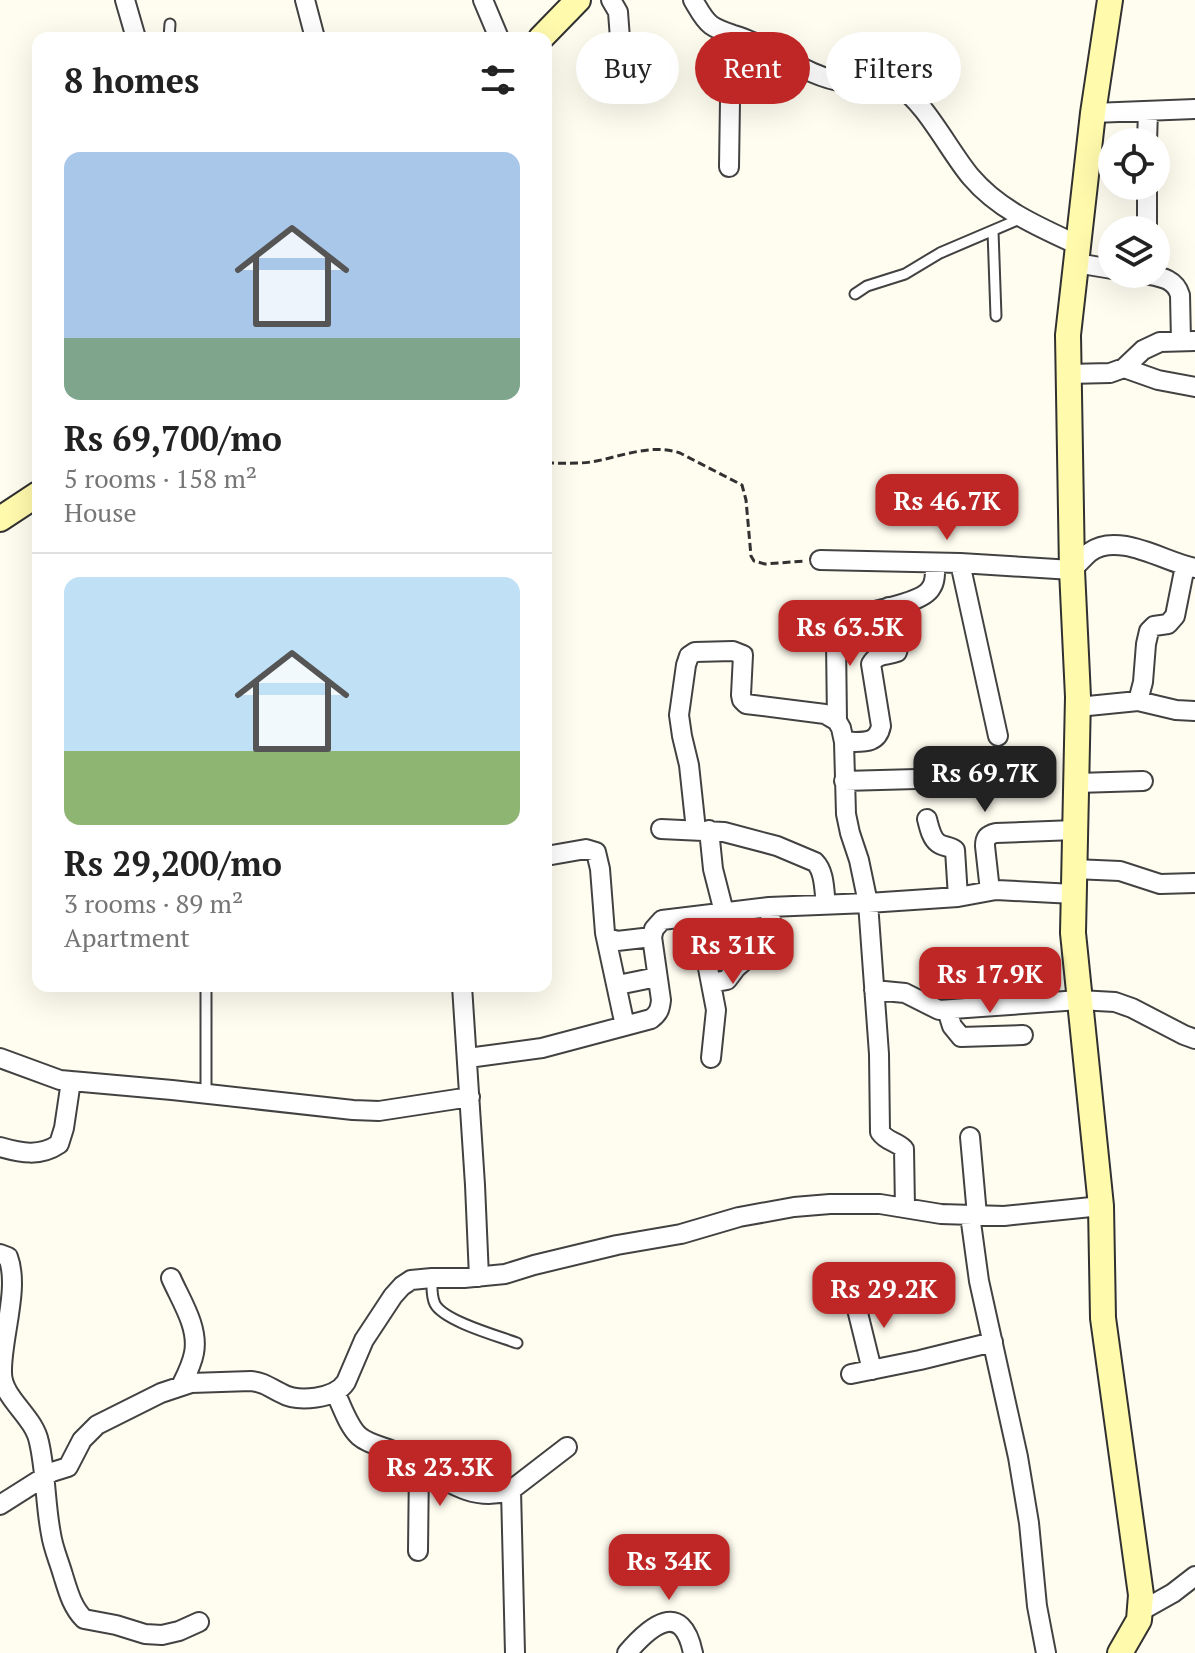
<!DOCTYPE html>
<html lang="en">
<head>
<meta charset="utf-8">
<style>
	:root { --surface:#fff; --page:#f2f2f2; --text:#222; --muted:#767676; --line:#e0e0e0; --accent:#bf2726 }
	body { margin:0; font-family:"PT Serif",serif; background:var(--page); color:var(--text); height:100vh; display:flex; flex-direction:column; font-size:30px; white-space:nowrap }
	* { box-sizing:border-box; margin:0 }
	p { font-size:26px; color:var(--muted) }
	.icon { flex:none; width:44px; height:44px; fill:none; stroke:currentColor; stroke-width:2; stroke-linecap:round; stroke-linejoin:round }
	.map { position:relative; flex:1; overflow:hidden }
	.details { position:absolute; left:32px; top:32px; width:520px; height:960px; display:flex; flex-direction:column; background:var(--surface); border-radius:16px; box-shadow:0 8px 32px #0002 }
	.details>* { flex:none }
	.banner { position:absolute; left:576px; top:32px; width:498px; height:72px; display:flex; gap:16px }
	.tools { position:absolute; left:1098px; top:128px; display:grid; gap:16px }
	.tools a { display:grid; place-items:center; width:72px; height:72px; border-radius:50%; background:var(--surface); box-shadow:0 8px 32px #0002; font-size:40px }
	.price { position:absolute; translate:-50% -68px; padding:0 18px; border-radius:16px; background:var(--accent); color:#fff; font-size:26px; line-height:52px; filter:drop-shadow(0 2px 4px #0008) }
	.price::after { content:''; position:absolute; left:50%; top:48px; width:24px; height:18px; margin-left:-12px; background:inherit; clip-path:polygon(0 0,100% 0,50% 100%) }
	.price.active { background:#222; color:#fff }
	ul { padding:0; list-style:none }
	li { display:grid; align-content:center; gap:16px; height:424px; padding:0 32px }
	li+li { border-top:2px solid var(--line) }
	li span { display:grid; place-items:center; height:248px; border-radius:16px; color:#555 }
	li>.icon { margin-inline-start:auto }
	span .icon { width:144px; height:144px; fill:#fffc; stroke-width:1 }
	li b { font-size:34px }
	h2 { display:flex; justify-content:space-between; align-items:center; height:96px; padding:0 32px; font-size:34px }
	.chip { padding:0 28px; border-radius:36px; background:var(--surface); box-shadow:0 8px 32px #0002; font-size:28px; line-height:72px }
	.chip.active { background:var(--accent); color:#fff }
	.map>svg:first-child { display:block }
	.lines { fill:none; stroke-linecap:round; stroke-linejoin:round }
	.lane-casing { stroke:#424242; stroke-width:13 }
	.street-casing { stroke:#424242; stroke-width:22 }
	.secondary-casing { stroke:#313131; stroke-width:28 }
	.path { stroke:#313131; stroke-width:3; stroke-dasharray:8 4; stroke-linecap:butt }
	.lane { stroke:#fff; stroke-width:9 }
	.street { stroke:#fff; stroke-width:18 }
	.secondary { stroke:#fffaac; stroke-width:24 }
</style>
</head>
<body>
<div class="map">
<svg width="1195" height="1653" viewBox="0 0 1195 1653">
	<rect width="100%" height="100%" fill="#fffdf0"/>
	<g class="lines">
		<defs>
			<path id="lane" d="M 169,38 L 170,24
				M 993,231 L 996,316
				M 855,294 L 867,286 L 905,274 L 940,253 L 1022,218
				M 206,1093 L 206,986
				M 432,1278 C 432,1286 431,1296 435,1304 C 444,1321 498,1336 517,1343"/>
			<path id="street" d="M 125,0 L 136,38
				M 305,0 L 315,38
				M 483,0 L 499,38
				M 611,0 L 618,12 L 621,52
				M 693,0 C 698,8 703,19 711,25 C 722,33 738,35 750,41 C 781,54 811,78 845,82 C 863,84 882,78 899,87 C 924,100 951,154 971,177 C 999,210 1039,227 1078,245
				M 1093,113 L 1195,109
				M 1147,142 L 1148,111
				M 729,167 L 731,34
				M 1147,230 L 1147,186
				M 1076,263 L 1112,269
				M 1145,274 C 1160,277 1175,278 1180,295 L 1181,341
				M 1124,368 L 1158,380 L 1195,387
				M 1068,374 L 1110,373 L 1124,368 L 1143,350 L 1160,342 L 1195,341
				M 820,560 L 960,563 L 1072,570 C 1078,564 1084,557 1090,552 C 1119,531 1166,563 1195,568
				M 960,563 L 998,736
				M 1138,701 L 1143,682 L 1146,644 L 1149,631 L 1154,626 L 1168,624 L 1175,616 L 1185,566
				M 1078,707 L 1138,701 L 1176,710 L 1195,711
				M 837,721 L 836,642 C 838,629 847,620 859,615 C 875,610 923,603 931,588 C 936,581 935,571 935,563
				M 844,742 C 860,741 877,746 881,726 L 871,664 C 877,653 887,656 897,652 L 899,645 L 889,607
				M 844,781 L 953,778
				M 1077,783 L 1143,781
				M 927,819 C 929,826 931,838 938,843 C 943,847 950,846 955,850 L 958,897
				M 661,829 L 724,832 L 777,846 L 815,862 C 825,872 824,891 826,905
				M 696,830 L 689,765 L 682,736 L 679,715 L 686,665 L 689,656 L 695,652 L 733,651 L 743,655 L 741,695 L 742,700 L 746,704 L 825,714 L 837,721 L 841,728 L 844,742 L 846,814 L 850,833 L 859,860 L 868,903 L 879,1054 L 880,1132 C 887,1142 896,1141 904,1149 L 905,1208
				M 709,830 L 713,869 L 724,912
				M 546,856 L 586,849 L 596,852 L 600,869 L 605,933 L 608,938 L 617,941 L 652,937
				M 1074,869 L 1120,871 L 1160,884 L 1195,883
				M 990,891 L 985,846 C 985,838 987,835 996,833 L 1075,830
				M 698,916 L 716,1010 L 711,1058
				M 605,933 L 625,1026
				M 711,983 L 727,980 L 736,968 L 751,955 L 770,943 L 773,934 L 769,907
				M 618,985 L 657,977
				M 462,986 L 475,1185 L 479,1277
				M 874,990 L 905,993 L 939,1010 L 1079,1000 L 1115,1002 L 1132,1008 L 1184,1035 L 1195,1039
				M 947,1010 L 952,1026 L 961,1037 L 1023,1035
				M 0,1058 L 60,1080 L 172,1090 L 353,1110 L 379,1111 L 470,1097
				M 468,1058 L 542,1048 L 651,1019 C 659,1013 660,1009 661,1000 L 652,937 L 654,929 L 662,920 L 769,907 L 868,903 L 958,897 L 996,890 L 1074,894
				M 970,1137 L 977,1215
				M 0,1147 C 21,1153 40,1157 59,1144 L 64,1128 L 71,1081
				M 970,1215 L 979,1281 L 1018,1457 L 1029,1523 L 1037,1606 L 1046,1653
				M 0,1254 L 8,1257 C 20,1288 1,1339 2,1373 C 2,1398 34,1416 39,1442 C 46,1472 45,1503 51,1534 C 53,1548 59,1561 63,1575 C 68,1591 72,1607 84,1619 L 116,1625 L 145,1634 L 162,1635 L 179,1631 L 199,1622
				M 171,1278 C 181,1301 199,1327 194,1353 C 192,1364 187,1374 182,1384
				M 855,1301 L 872,1370
				M 851,1374 L 920,1360 L 993,1342
				M 335,1392 C 342,1406 348,1426 359,1436 C 369,1445 386,1447 398,1453 C 435,1471 468,1506 511,1490 L 567,1447
				M 511,1490 L 515,1653
				M 0,1505 L 52,1472 L 68,1467 L 82,1440 L 97,1425 L 161,1393 L 191,1383 L 251,1381 C 264,1382 270,1388 281,1393 C 298,1403 335,1399 346,1382 L 364,1340 L 393,1296 L 402,1286 L 411,1280 L 432,1278 L 464,1278 L 505,1274 L 534,1265 L 617,1245 L 681,1234 L 739,1217 L 794,1207 L 830,1204 L 880,1204 L 941,1214 L 1004,1216 L 1101,1206
				M 418,1551 L 419,1465
				M 1141,1611 L 1173,1593 L 1195,1576
				M 627,1653 C 650,1626 682,1599 693,1653"/>
			<path id="secondary" d="M 1110,0 L 1093,113 L 1068,335 L 1072,570 L 1078,697 L 1073,933 L 1101,1206 L 1103,1318 L 1141,1595 L 1139,1620 L 1120,1653
				M 541,38 L 578,0
				M 0,519 L 38,494"/>
		</defs>
		<use href="#lane" class="lane-casing"/>
		<use href="#street" class="street-casing"/>
		<use href="#secondary" class="secondary-casing"/>
		<path class="path" d="M 546,463 C 561,463 576,464 591,462 C 621,457 650,443 680,453 L 742,485 L 746,500 L 751,556 L 754,561 L 765,564 L 805,561"/>
		<use href="#lane" class="lane"/>
		<use href="#street" class="street"/>
		<use href="#secondary" class="secondary"/>
	</g>
</svg>
<div class="tools">
<a><svg class="icon" aria-label="locate" viewBox="0 0 24 24"><circle cx="12" cy="12" r="6"/><path d="M12 2v4M12 18v4M2 12h4M18 12h4"/></svg></a>
<a><svg class="icon" aria-label="layers" viewBox="0 0 24 24"><path d="M12 4l9 5-9 5-9-5zM3 14l9 5 9-5"/></svg></a>
</div>
<b class="price" style="left:947px;top:542px">Rs 46.7K</b>
<b class="price" style="left:850px;top:668px">Rs 63.5K</b>
<b class="price active" style="left:985px;top:814px">Rs 69.7K</b>
<b class="price" style="left:733px;top:986px">Rs 31K</b>
<b class="price" style="left:990px;top:1015px">Rs 17.9K</b>
<b class="price" style="left:884px;top:1330px">Rs 29.2K</b>
<b class="price" style="left:440px;top:1508px">Rs 23.3K</b>
<b class="price" style="left:669px;top:1602px">Rs 34K</b>
<div class="banner">
<a class="chip">Buy</a>
<a class="chip active">Rent</a>
<a class="chip">Filters</a>
</div>
<section class="details">
<h2>8 homes<svg class="icon" aria-label="filters" viewBox="0 0 24 24"><path d="M4 7h16M4 17h16"/><circle cx="9" cy="7" r="2"/><circle cx="15" cy="17" r="2"/></svg></h2>
<ul>
<li><span style="background:linear-gradient(#a9c7e8 75%,#7fa58c 0)"><svg class="icon" aria-label="home" viewBox="0 0 24 24"><path d="M3 11l9-7 9 7M6 9v11h12V9"/></svg></span><div><b>Rs 69,700/mo</b><p>5 rooms · 158 m²</p><p>House</p></div></li>
<li><span style="background:linear-gradient(#bfe0f5 70%,#8fb573 0)"><svg class="icon" aria-label="home" viewBox="0 0 24 24"><path d="M3 11l9-7 9 7M6 9v11h12V9"/></svg></span><div><b>Rs 29,200/mo</b><p>3 rooms · 89 m²</p><p>Apartment</p></div></li>
</ul>
</section>
</div>
</body>
</html>
